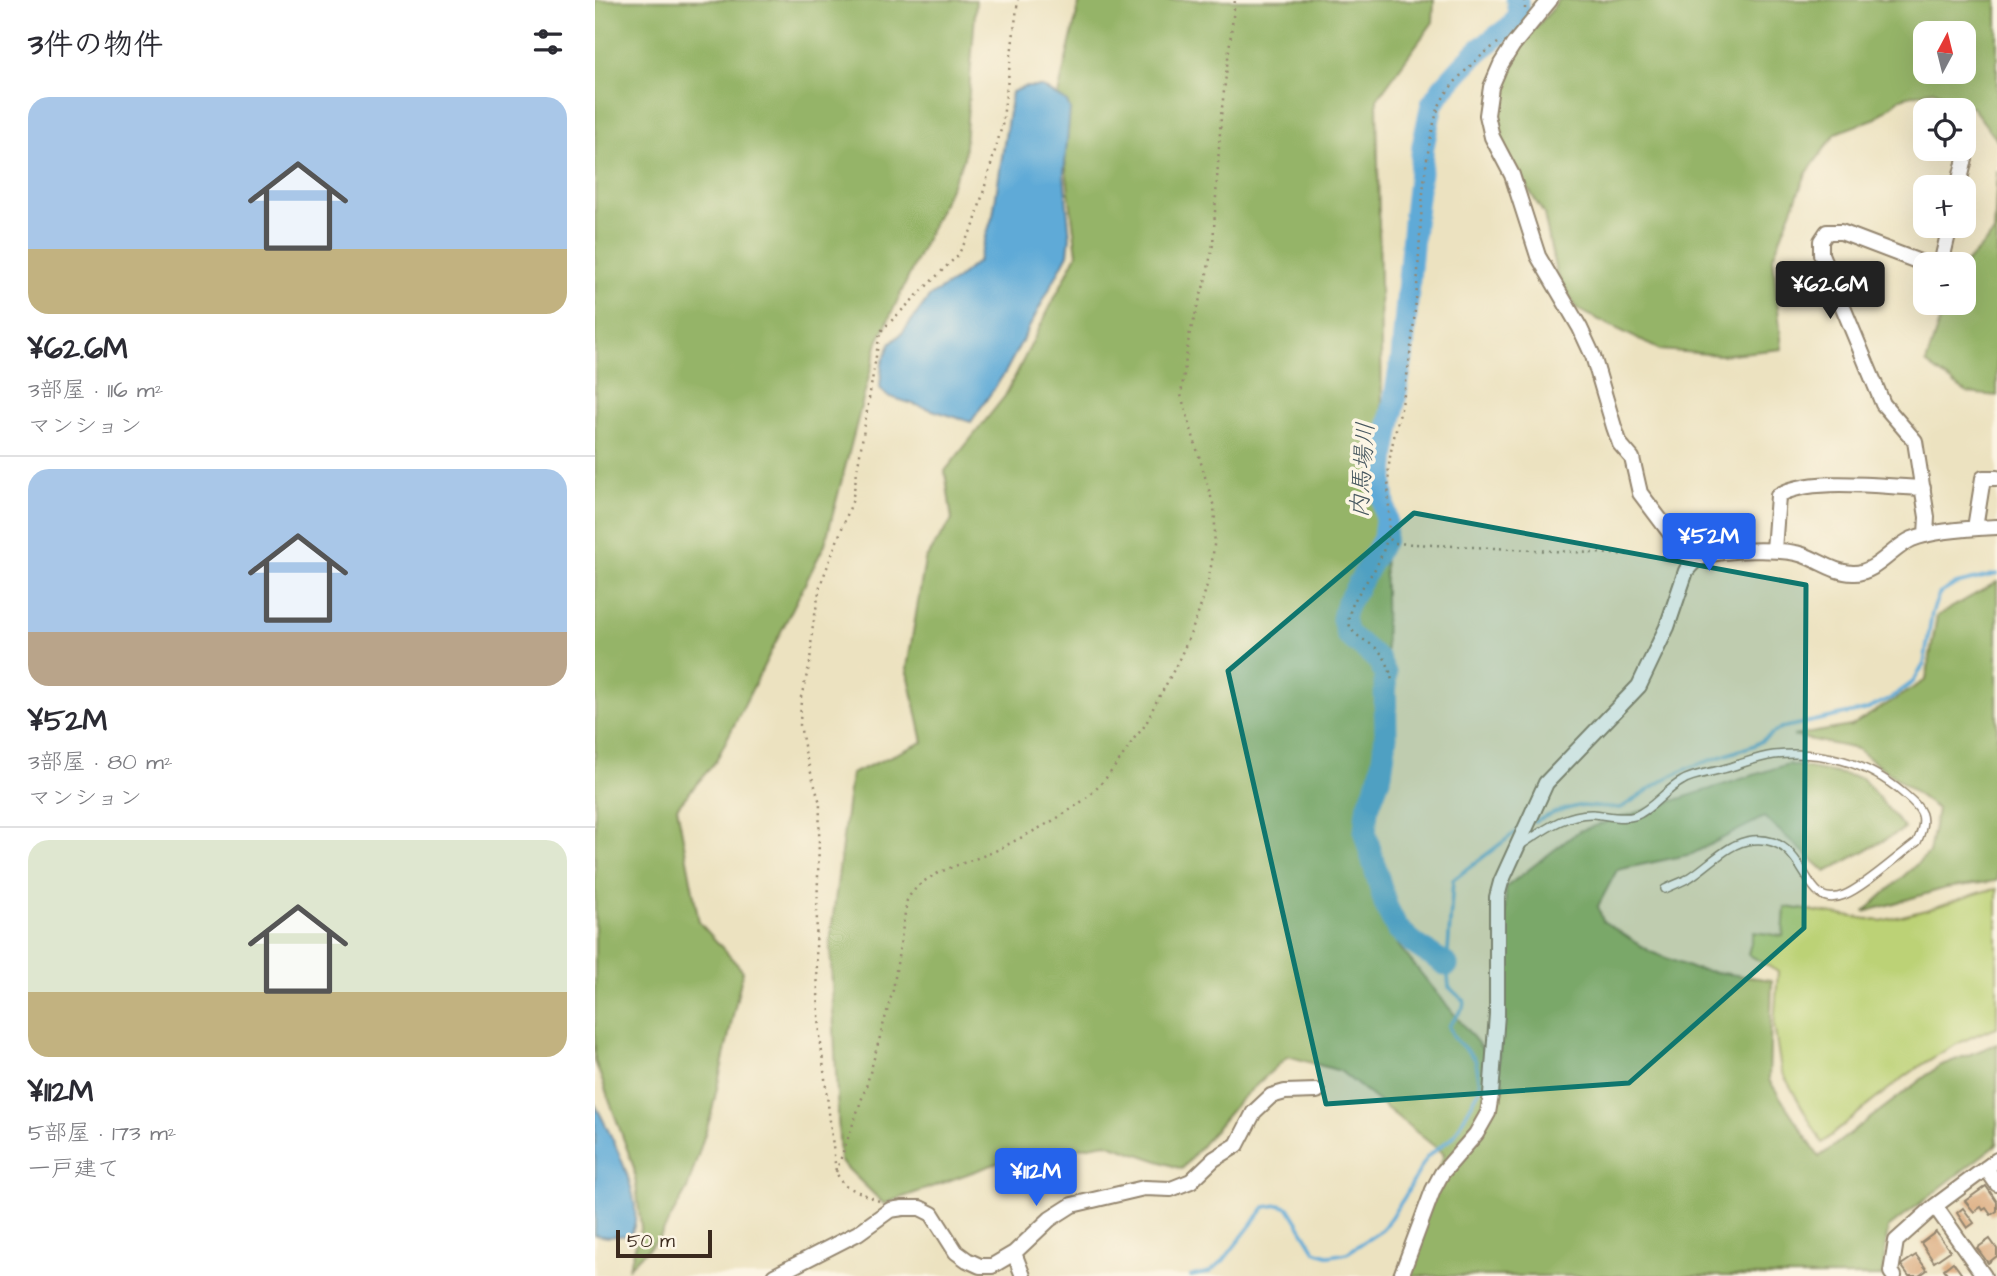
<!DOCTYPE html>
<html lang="ja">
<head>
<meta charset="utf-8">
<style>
	:root { --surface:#fff; --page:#f2f2f3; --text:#2b2b33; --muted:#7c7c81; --line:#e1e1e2; --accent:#2563eb }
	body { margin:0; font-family:"Architects Daughter","Klee One",sans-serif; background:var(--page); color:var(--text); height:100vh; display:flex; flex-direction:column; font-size:26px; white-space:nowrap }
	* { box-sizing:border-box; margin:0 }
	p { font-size:23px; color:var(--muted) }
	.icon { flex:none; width:38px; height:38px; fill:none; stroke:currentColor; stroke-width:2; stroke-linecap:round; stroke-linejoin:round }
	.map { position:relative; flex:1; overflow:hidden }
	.side { display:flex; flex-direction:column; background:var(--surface); width:595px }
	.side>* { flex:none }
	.needle { width:46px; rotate:7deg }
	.fabs { position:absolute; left:1318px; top:21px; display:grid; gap:14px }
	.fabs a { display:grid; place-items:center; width:63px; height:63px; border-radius:14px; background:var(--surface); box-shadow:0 7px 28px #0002; font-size:35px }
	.scale { position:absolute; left:21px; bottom:18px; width:96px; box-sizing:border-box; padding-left:7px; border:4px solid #3b2a1e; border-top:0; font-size:19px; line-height:24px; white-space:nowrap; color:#3b2a1e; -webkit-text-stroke:5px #fcf5e5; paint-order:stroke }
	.price { position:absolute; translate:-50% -60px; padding:0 16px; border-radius:7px; background:var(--accent); color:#fff; font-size:23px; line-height:46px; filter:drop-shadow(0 2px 4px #0008) }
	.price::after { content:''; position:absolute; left:50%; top:42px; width:21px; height:16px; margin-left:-10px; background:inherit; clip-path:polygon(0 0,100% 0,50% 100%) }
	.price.on { background:#222; color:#fff }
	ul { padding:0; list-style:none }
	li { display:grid; align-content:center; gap:14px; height:371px; padding:0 28px }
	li+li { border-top:2px solid var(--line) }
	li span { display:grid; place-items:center; height:217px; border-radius:21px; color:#555 }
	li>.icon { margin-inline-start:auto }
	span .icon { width:126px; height:126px; fill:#fffc; stroke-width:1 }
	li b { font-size:30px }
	h2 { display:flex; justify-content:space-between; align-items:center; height:84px; padding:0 28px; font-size:30px }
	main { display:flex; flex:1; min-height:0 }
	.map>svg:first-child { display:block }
	.green { fill:#bcd276; stroke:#7c7e4a; stroke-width:2 }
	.forest { fill:#95b467; stroke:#686f42; stroke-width:2; fill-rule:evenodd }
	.water { fill:#5eaad7; stroke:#4c6a7a; stroke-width:2 }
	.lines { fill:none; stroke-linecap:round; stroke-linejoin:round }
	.stream { stroke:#5eaad7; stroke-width:3.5 }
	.river { stroke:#5eaad7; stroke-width:23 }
	.building { fill:#d39965 }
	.lane-casing { stroke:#94866f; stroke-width:10 }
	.street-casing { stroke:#94866f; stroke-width:18 }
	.path { stroke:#94866f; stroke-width:2.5; stroke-dasharray:2 5; stroke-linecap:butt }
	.lane { stroke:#fff; stroke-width:7 }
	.street { stroke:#fff; stroke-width:14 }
	.marked { fill:#0f766e; fill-opacity:0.2; stroke:#0f766e; stroke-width:5; stroke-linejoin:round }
	.labels { text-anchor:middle; stroke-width:7; stroke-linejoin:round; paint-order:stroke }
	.water-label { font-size:24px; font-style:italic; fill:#47575f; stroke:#fcf5e5 }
</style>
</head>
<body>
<main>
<section class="side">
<h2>3件の物件<svg class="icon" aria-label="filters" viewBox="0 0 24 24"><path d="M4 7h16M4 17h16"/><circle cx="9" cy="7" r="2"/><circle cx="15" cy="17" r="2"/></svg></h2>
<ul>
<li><span style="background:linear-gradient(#a9c7e8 70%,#c2b280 0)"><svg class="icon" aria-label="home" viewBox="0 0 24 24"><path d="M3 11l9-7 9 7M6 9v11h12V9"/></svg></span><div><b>¥62.6M</b><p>3部屋 · 116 m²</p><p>マンション</p></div></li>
<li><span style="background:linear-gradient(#a9c7e8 75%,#b9a48a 0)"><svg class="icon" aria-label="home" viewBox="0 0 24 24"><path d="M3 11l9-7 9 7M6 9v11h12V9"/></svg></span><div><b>¥52M</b><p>3部屋 · 80 m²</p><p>マンション</p></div></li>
<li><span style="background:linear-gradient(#dfe7d0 70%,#c2b280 0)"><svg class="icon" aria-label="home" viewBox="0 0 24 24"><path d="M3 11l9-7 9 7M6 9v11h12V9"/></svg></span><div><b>¥112M</b><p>5部屋 · 173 m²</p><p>一戸建て</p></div></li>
</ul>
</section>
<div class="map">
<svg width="1402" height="1276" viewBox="0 0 1402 1276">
	<rect width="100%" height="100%" fill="#fcf5e5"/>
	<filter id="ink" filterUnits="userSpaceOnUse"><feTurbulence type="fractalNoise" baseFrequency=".0143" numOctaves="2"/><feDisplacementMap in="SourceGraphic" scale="14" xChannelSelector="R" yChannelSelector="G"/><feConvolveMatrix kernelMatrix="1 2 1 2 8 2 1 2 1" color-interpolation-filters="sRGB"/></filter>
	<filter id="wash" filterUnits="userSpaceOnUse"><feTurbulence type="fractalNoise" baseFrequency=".00686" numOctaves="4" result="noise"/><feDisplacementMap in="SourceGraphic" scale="28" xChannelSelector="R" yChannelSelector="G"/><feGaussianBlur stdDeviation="1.57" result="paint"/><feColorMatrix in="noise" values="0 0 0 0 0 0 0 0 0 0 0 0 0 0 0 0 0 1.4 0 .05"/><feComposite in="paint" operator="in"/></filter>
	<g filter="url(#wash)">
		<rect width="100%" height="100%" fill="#ece2c0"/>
		<path class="green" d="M 1402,889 L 1402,1027 C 1334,1050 1281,1099 1227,1143 L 1186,1070 L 1179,1025 L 1183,972 L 1153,954 L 1159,932 L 1188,936 L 1190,907 L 1286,921 L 1331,910 L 1390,891 Z"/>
		<path class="forest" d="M 0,0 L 381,0 L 369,158 L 283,342 L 230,544 L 121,761 L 82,807 L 104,922 L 148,971 L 116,1115 L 92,1189 L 65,1237 L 34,1267 L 46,1227 L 39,1168 L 0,1061 Z
			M 485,0 L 839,0 L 838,22 L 782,99 L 792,717 L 774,794 L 776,835 L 803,945 L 903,1068 L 911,887 L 984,831 L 1193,764 L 1267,778 L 1310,829 L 1231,872 L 1169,817 L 1097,854 L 1022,870 L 1003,906 L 1008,921 L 1056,952 L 1099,969 L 1177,980 L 1174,1080 L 1224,1157 L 1344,1066 L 1402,1044 L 1402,1144 L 1293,1228 L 1287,1276 L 808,1276 L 820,1248 L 849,1154 L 745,1071 L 693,1056 L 644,1101 L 587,1169 L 511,1143 L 408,1161 L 289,1204 L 245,1161 L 235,941 L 256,774 L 328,742 L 312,668 L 330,560 L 357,520 L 350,471 L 410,396 L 482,254 L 462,99 Z
			M 963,0 L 1402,0 L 1402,140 L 1377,107 L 1338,90 L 1306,98 L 1281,118 L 1241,133 L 1211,174 L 1178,257 L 1187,349 L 1125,355 L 1065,350 L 982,309 L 961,273 L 949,214 L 901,138 L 897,92 L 926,43 L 956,11 ZM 1330,33 L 1368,33 L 1368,72 L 1330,72 Z
			M 1402,170 L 1402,396 L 1372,393 L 1331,363 L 1350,303 L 1368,303 L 1369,265 L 1399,233 Z
			M 1402,582 L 1402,881 L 1351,888 L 1269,912 L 1334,853 L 1342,809 L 1262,749 L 1198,736 L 1256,726 L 1331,680 L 1342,616 Z"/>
		<path class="water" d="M 430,87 L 447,87 L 472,102 L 475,110 L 469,174 L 475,237 L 473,254 L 411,371 L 376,422 L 292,396 L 285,388 L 287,364 L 295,344 L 308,332 L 335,296 L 361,280 L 383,261 L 398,215 L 417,92 Z
			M 0,1104 C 14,1131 55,1208 35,1235 L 13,1237 L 0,1235 Z"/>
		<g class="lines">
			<path class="stream" d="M 938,822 L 964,811 L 983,806 L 1026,808 L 1072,778 L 1096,767 L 1160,745 L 1186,728 L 1270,710 L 1296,698 L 1318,682 L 1329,664 L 1337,613 L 1344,594 L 1361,584 L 1402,574
				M 596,1276 L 615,1272 L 628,1261 L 670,1207 L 684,1205 L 694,1208 L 720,1251 L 735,1256 L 752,1253 L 787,1230 L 809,1198 L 832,1157 L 859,1136 L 886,1087 L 880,1059 L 859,1038 L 854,1026 L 868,1008 L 869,1001 L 854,987 L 852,965 L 858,880 L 925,829"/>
			<path class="river" d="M 852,965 L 821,945 L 802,928 L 791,906 L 770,833 L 772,810 L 786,773 L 791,736 L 790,673 L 784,660 L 752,634 L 748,619 L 751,606 L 789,539 L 791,521 L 787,485 L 790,453 L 807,358 L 819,223 L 828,146 L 837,104 L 848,88 L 867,67 L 885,49 L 918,25 L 924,14 L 922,0"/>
		</g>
		<g id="blocks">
			<path class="building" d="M 1391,1186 L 1402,1202 L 1402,1211 L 1396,1215 L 1391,1208 L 1388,1210 L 1386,1207 L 1379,1212 L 1370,1201 Z
				M 1368,1208 L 1379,1223 L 1372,1228 L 1362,1213 Z
				M 1341,1232 L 1355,1251 L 1339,1262 L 1326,1243 Z
				M 1395,1239 L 1402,1249 L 1402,1256 L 1393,1263 L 1382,1248 Z
				M 1321,1255 L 1332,1270 L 1324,1276 L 1314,1276 L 1306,1265 Z
				M 1358,1262 L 1368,1276 L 1354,1276 L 1349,1269 Z"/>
		</g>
	</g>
	<g filter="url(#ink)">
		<use href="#blocks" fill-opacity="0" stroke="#94866f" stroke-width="2"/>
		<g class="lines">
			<defs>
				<path id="lane" d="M 926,845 C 948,831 970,813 998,814 C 1011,815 1026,820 1040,816 C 1058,809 1070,790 1087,781 C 1098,774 1115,773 1128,769 C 1144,765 1162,757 1179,755 C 1226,750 1272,762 1308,793 C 1327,809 1334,816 1322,842 C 1304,855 1268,888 1249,895 C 1205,913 1216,835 1158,840 C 1133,842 1115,865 1094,878 C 1087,882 1078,885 1070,889"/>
				<path id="street" d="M 955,0 L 918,45 L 906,64 L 896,87 L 892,115 L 897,137 L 917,175 L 943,256 L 985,328 L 998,356 L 1019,427 L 1025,444 L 1037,458 L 1045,493 L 1097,562
					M 1363,187 L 1370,159
					M 1330,264 L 1246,232 L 1232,232 L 1226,241 L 1226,254 L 1288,404 L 1320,441 L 1332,517 L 1331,535
					M 1346,264 L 1355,226
					M 1380,528 L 1388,478 L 1402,478
					M 1179,550 L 1183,496 C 1212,476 1291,487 1328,488
					M 1391,1168 L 1402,1184
					M 1340,1206 L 1389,1276
					M 419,1253 L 428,1276
					M 179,1276 L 263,1233 L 295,1210 L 308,1208 L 325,1208 L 337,1214 L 361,1252 L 372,1260 L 385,1266 L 397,1266 L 419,1253 L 455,1219 L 477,1205 L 549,1188 L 576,1189 L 596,1181 L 619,1159 L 642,1145 L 659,1112 L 676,1096 L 690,1092 L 722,1091
					M 806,1276 L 838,1190 L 847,1173 L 881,1134 L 893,1113 L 896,1095 L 902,1014 L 902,897 L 906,882 L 951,783 L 1044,686 L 1072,627 L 1091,571 C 1096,564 1100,560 1107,557 C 1127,549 1188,548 1208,555 C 1225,561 1240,573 1258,573 C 1280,574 1298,547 1317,539 C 1336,531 1381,528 1402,527
					M 1299,1276 L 1296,1272 L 1301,1241 L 1340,1206 L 1402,1160"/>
			</defs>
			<use href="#lane" class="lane-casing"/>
			<use href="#street" class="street-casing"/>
			<path class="path" d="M 930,0 L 930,10
				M 903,43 C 884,56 850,87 843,109 C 825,166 826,240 821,300 C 818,333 814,367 808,400 C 804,419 798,438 795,457 C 791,484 796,510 793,537 L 799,543 L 1077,557
				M 793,536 C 790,547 786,557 781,567 C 772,582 757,599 754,616 C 751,636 773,639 784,651 C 792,660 795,669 797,681
				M 241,1172 L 271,1087 L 298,990 L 312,900 C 330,868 377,864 408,847 C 440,830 478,813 503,787 C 516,773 528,756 538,740 C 542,734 548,730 551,723 C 555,717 557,710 560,704 C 593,648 626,574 619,507 L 586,395 L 594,336 L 611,278 L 618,244 L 626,116 L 640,0
				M 284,1201 L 248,1185 L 241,1172 L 225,1036 L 221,949 L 225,803 L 211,756 L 205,725 L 206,697 L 215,663 L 217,632 L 225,586 L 257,502 L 285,332 L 363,255 L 379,225 L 407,126 L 423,0"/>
			<use href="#lane" class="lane"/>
			<use href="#street" class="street"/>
		</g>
	</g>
	<path class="marked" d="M 819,513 L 1211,585 L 1209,928 L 1034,1083 L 731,1104 L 633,671 Z"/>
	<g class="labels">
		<g class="water-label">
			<text transform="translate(767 470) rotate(-86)" y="8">内馬場川</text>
		</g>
	</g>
</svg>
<div class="fabs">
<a><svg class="needle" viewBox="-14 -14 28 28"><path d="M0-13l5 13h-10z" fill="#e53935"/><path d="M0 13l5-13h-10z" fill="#7c7c81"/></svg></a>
<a><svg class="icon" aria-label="locate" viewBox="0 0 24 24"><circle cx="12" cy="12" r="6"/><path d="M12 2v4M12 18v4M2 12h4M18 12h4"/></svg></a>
<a>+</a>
<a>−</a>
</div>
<div class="scale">50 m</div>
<b class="price on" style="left:1235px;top:321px">¥62.6M</b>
<b class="price" style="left:1114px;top:573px">¥52M</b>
<b class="price" style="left:441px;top:1208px">¥112M</b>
</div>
</main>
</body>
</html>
